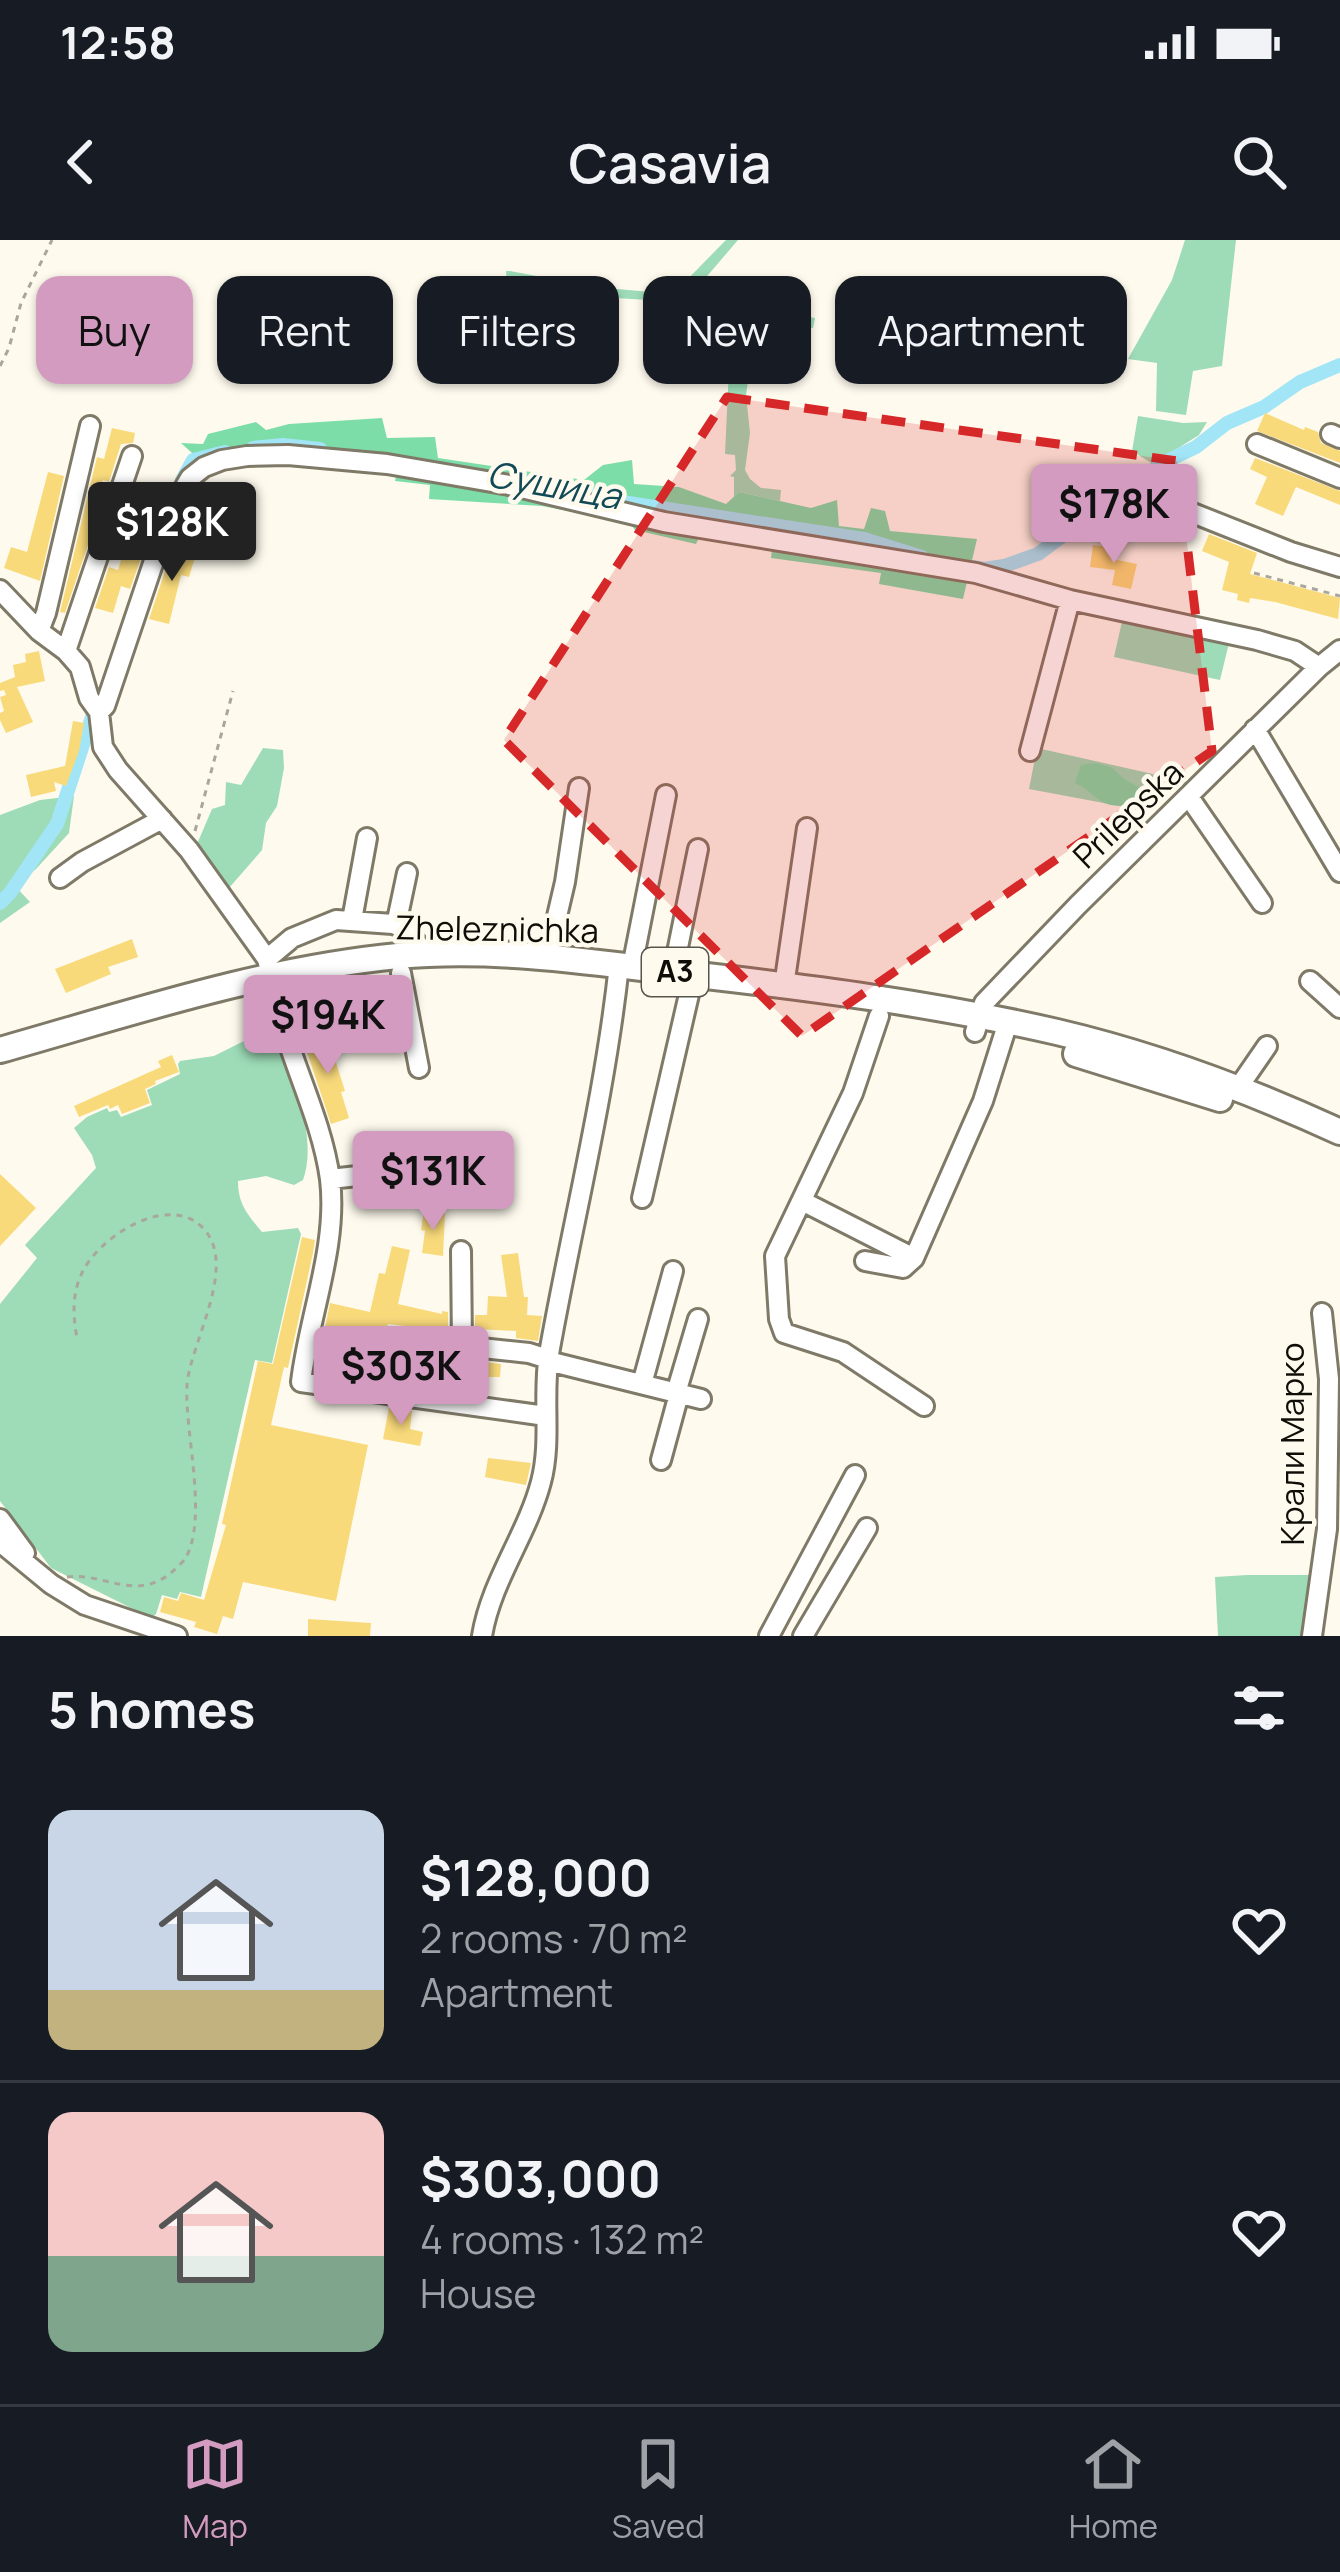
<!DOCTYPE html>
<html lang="en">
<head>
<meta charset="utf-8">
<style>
	:root { --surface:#171b24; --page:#242831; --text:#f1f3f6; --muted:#9ea1a6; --line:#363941; --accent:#d39bc0 }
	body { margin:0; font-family:Manrope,sans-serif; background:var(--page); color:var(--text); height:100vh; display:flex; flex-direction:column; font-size:45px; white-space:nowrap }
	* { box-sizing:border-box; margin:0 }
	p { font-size:39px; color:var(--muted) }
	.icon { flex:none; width:66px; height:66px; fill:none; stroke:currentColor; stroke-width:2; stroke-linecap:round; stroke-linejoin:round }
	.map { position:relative; height:1396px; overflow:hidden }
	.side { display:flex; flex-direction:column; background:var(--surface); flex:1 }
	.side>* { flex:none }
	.top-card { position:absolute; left:36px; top:36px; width:1269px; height:108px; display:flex; gap:24px }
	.price { position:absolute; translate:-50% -102px; padding:0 27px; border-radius:12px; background:var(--accent); color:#111; font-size:39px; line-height:78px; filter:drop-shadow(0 3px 6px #0008) }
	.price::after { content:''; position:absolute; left:50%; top:72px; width:36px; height:27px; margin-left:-18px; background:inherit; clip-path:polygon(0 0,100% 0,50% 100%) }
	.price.active { background:#222; color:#fff }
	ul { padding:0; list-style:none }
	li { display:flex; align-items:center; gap:36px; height:300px; padding:0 48px }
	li+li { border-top:3px solid var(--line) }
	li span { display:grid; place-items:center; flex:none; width:336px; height:240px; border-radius:24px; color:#555 }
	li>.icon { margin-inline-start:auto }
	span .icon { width:144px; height:144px; fill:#fffc; stroke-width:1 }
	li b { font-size:51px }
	h2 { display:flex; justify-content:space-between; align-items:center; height:144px; padding:0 48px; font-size:51px }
	.chip { padding:0 42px; border-radius:24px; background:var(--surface); box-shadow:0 3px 9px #0004; font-size:42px; line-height:108px }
	.chip.active { background:var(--accent); color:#111 }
	.status { display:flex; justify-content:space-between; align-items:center; height:84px; padding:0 60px; background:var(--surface); direction:ltr }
	.status svg { height:33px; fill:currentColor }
	header { display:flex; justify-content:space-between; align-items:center; height:156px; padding:0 48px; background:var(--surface); font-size:54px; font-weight:600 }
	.dock { display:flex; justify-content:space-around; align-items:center; height:168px; border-top:3px solid var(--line); background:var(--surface); font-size:33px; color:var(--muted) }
	.dock a { display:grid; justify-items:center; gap:6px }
	.dock .active { color:var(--accent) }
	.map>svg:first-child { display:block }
	.green { fill:#9ddcb7 }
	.forest { fill:#7ddda8 }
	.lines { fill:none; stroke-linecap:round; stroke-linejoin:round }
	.canal { stroke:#a1e5f6; stroke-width:14 }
	.building { fill:#f9da7b }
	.minor-casing { stroke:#7f7967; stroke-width:24 }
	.major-casing { stroke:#7f7967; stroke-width:30 }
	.path { stroke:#a9a69c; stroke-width:3; stroke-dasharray:6 6; stroke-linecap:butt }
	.minor { stroke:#fff; stroke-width:18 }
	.major { stroke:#fff; stroke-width:24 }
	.marked { fill:#d62828; fill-opacity:0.2; stroke:#d62828; stroke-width:9; stroke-dasharray:24 15; stroke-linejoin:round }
	.labels { text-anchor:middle; stroke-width:9; stroke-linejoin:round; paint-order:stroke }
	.shield { fill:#fefaee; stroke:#57544c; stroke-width:3 }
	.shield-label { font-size:30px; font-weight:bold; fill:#0f0d07 }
	.street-label { font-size:33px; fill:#0f0d07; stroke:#fefaee }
	.water-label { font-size:36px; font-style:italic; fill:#114a56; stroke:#fefaee }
</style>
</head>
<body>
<div class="status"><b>12:58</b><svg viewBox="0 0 49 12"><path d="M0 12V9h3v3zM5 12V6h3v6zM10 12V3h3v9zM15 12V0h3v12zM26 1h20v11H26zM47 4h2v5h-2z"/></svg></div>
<header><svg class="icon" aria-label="back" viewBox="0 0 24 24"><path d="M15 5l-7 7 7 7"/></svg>Casavia<svg class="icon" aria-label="search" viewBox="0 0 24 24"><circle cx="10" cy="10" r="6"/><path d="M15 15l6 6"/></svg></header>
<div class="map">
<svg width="1340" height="1396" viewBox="0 0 1340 1396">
	<rect width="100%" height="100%" fill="#fefaee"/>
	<path class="green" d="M 726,0 L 738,0 L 690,56 L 667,61 L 597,57 L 572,65 L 555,52 L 507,48 L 506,31 L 510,31 L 595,47 L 673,54 Z
		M 1185,0 L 1236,0 L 1222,126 L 1193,131 L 1186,175 L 1156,171 L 1157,123 L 1128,119 L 1172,40 Z
		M 735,65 L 815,78 L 813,88 L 796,86 L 795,90 L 754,86 L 754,100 L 746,155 L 750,193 L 745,230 L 750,239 L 761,248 L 781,250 L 780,261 L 739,252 L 734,257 L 734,237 L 730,236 L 736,230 L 735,215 L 725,214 L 731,84 Z
		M 1138,176 L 1183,183 L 1207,182 L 1199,195 L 1153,224 L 1132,211 Z
		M 1123,377 L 1230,399 L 1220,440 L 1114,417 Z
		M 263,508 L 283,510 L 284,528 L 277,566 L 266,583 L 262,610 L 229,648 L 197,604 L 212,569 L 225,565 L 226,542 L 241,545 Z
		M 1037,508 L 1193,543 L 1186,550 L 1154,541 L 1146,551 L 1141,570 L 1029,549 Z
		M 74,556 L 69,593 L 36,629 L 15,646 L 30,662 L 0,683 L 0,575 L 40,560 Z
		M 276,785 C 290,829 319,896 303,940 L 294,945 L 266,936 L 238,941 C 238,964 247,974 262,992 L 298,988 L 301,994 L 272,1123 L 255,1120 L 201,1357 L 180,1352 L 177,1359 L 162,1355 L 156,1374 L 151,1378 L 51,1328 L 0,1261 L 0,1064 L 37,1018 L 25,1005 L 96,928 L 92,915 L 74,888 L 87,877 L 107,868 L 109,872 L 117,870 L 121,877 L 152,865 L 147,850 L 180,834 L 178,824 L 180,821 L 214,816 Z
		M 1247,1335 L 1319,1335 L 1312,1396 L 1218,1396 L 1215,1337 Z"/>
	<path class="forest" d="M 382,178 L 387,198 L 435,197 L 438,218 L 584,240 L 603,225 L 632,220 L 634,244 L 679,247 L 726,264 L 739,252 L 811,268 L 837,260 L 839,286 L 864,289 L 871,268 L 885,271 L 890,291 L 977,299 L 963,359 L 879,344 L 881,333 L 771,318 L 773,301 L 703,289 L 696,304 L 635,290 L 626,278 L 584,266 L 578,273 L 542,266 L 429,259 L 430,245 L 395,241 L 397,232 L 288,214 L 202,222 L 181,203 L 203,204 L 208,194 L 256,182 L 266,190 L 289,184 Z
		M 1094,523 L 1111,527 L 1124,539 L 1146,551 L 1143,563 C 1129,565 1113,569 1101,561 C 1092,555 1086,548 1075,543 L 1081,525 Z"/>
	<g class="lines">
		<path class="canal" d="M 253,208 L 283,205 L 320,209
			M 182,240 L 193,220 L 225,212
			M 544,244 L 622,262 L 864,299 L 922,317
			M 973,327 L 984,329 L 1004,326 L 1038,314 L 1084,280 L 1113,265 L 1132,249 L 1135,242 L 1165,222 L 1196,207 L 1227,183 L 1264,167 L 1300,142 L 1340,125
			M 0,663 L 10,653 L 57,584 L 97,462"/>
	</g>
	<path class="building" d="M 1265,173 L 1304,190 L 1305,187 L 1318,192 L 1321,203 L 1340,211 L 1340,223 L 1257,191 Z
		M 112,188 L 135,193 L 133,203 L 121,204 L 109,242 L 103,240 L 93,278 L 97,278 L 65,373 L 60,372 L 97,217 L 104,219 Z
		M 1255,218 L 1340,251 L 1340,265 L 1296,247 L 1283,276 L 1255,264 L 1267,237 L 1250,229 Z
		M 48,232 L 64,236 L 40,341 L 4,328 L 11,307 L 27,312 Z
		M 137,243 L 162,250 L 152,285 L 133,280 L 127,301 L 145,307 L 130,349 L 121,346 L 113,373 L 95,368 L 109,327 L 118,330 L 124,310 L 115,307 Z
		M 1209,294 L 1257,313 L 1250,334 L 1340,358 L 1338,379 L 1275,362 L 1250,358 L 1249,363 L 1237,360 L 1238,354 L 1222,350 L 1229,322 L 1202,311 Z
		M 1093,305 L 1115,308 L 1113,319 L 1137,324 L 1131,349 L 1112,345 L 1115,330 L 1090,327 Z
		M 173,307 L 196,314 L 189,337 L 181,335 L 169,384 L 149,379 Z
		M 39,411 L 45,441 L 17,447 L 33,482 L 6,493 L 0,480 L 0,473 L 4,471 L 0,457 L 6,455 L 4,450 L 0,451 L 0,443 L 15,437 L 13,425 L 26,422 L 25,414 Z
		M 73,481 L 84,483 L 79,511 L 66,546 L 54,542 L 56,551 L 31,557 L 26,535 L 65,526 Z
		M 132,699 L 138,717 L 108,727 L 111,734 L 66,753 L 55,729 Z
		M 390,745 L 401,804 L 388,806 L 375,748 Z
		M 326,791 L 345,851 L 341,852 L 349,878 L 331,884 L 307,812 L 311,811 L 307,797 Z
		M 172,815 L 179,832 L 155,841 L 156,844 L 145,849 L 150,863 L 122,874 L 118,865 L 110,869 L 108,865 L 79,877 L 74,866 L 161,827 L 158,821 Z
		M 0,934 L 36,968 L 0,1006 Z
		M 424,970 L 445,973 L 443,1016 L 422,1013 L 425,991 L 421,990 Z
		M 302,997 L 315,1000 L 313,1013 L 288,1128 L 284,1127 L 271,1185 L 368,1205 L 336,1361 L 243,1342 L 233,1379 L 223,1376 L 217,1394 L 194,1387 L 196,1382 L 160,1372 L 164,1357 L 178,1361 L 181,1353 L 204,1360 L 226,1285 L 222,1284 L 258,1121 L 273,1124 Z
		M 392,1006 L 410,1010 L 398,1064 L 442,1074 L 442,1071 L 448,1072 L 448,1091 L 388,1084 L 383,1109 L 501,1124 L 500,1137 L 480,1137 L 480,1135 L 422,1136 L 422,1132 L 370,1127 L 369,1138 L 316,1131 L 330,1063 L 370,1072 L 379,1033 L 385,1034 Z
		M 518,1013 L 524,1057 L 528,1057 L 527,1075 L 542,1076 L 538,1101 L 516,1098 L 516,1091 L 475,1089 L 475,1075 L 487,1075 L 488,1056 L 507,1057 L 501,1015 Z
		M 389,1168 L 412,1171 L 410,1189 L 423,1192 L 420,1206 L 383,1199 Z
		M 488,1218 L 531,1223 L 526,1245 L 485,1237 Z
		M 308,1379 L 371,1383 L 370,1396 L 308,1396 Z"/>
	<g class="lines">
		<defs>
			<path id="minor" d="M 1331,194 L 1340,198
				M 1257,204 L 1340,238
				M 1180,268 L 1291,312 L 1340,327
				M 0,350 L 39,391 L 66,411 L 80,427 L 89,458 L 99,472
				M 39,391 L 46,373 L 90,186
				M 66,411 L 132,216
				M 1255,489 L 1340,632
				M 1030,511 L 1070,360
				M 1189,557 L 1262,663
				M 60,638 L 82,622 L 162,579
				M 352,680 L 367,598
				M 396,685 L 407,633
				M 267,719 L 292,698 L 336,680 L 393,684 L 404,688 L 427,715
				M 547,719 L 565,642 L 579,548
				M 632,727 L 666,555
				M 673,732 L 698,609
				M 401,733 L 419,828
				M 271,736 L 267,719 L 189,610 L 118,530 L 103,507 L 99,472 L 105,466 L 162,297 L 174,265 L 190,238 L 204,227 L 222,220 L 247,216 L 288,215 L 387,224 L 509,245 L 664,282 L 976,333 L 1070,360 L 1257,400 L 1295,411 L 1319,427
				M 1310,741 L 1340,768
				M 784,746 L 807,588
				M 274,750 C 286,814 321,874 330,939 C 338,1007 309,1075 301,1142 L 546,1176
				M 879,776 L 853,853 L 775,1016 L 779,1079 L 784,1093 L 843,1112 L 924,1166
				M 975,792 L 984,763 L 1078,665 L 1319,427 L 1340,410
				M 1238,848 L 1267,806
				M 330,939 L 413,930
				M 642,958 L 690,750
				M 802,961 L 914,1018
				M 461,1011 L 462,1106
				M 865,1021 L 903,1028 L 914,1018 L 983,861 L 1008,782
				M 405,1100 L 529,1113 L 548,1119
				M 548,1121 L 701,1159
				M 642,1144 L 673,1031
				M 676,1153 L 698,1079
				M 661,1220 L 679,1154
				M 0,1279 L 25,1313
				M 0,1302 L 51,1344 L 85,1365 L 177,1396
				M 482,1396 C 491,1341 527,1295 541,1242 C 552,1201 542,1156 549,1114 C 572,984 605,857 619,725
				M 769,1396 L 855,1235
				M 803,1396 L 867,1288
				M 1312,1396 L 1327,1289 L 1329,1139 L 1322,1073"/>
			<path id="major" d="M 0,810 C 131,773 262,729 398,716 C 494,707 593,722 689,734 C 812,748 936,764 1057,792 C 1155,815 1249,850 1340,892
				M 1076,814 L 1220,859"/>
		</defs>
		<use href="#minor" class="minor-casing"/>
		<use href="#major" class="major-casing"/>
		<path class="path" d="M 0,126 L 9,108 L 21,63 L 52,0
			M 1254,333 L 1340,356
			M 195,591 L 233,451
			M 67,1337 C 105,1332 135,1363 172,1332 C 173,1331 185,1320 185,1319 C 209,1279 184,1191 187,1145 C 190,1103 240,1024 202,987 C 166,952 96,999 81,1035 C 72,1055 73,1077 77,1098"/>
		<use href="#minor" class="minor"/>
		<use href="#major" class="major"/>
	</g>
	<path class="marked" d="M 727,157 L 1177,221 L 1212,511 L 802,796 L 504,500 Z"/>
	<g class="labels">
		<rect class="shield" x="642" y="708" width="66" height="48" rx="9"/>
		<g class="shield-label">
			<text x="675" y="742">A3</text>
		</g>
		<g class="street-label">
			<text transform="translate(1128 574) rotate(-44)" y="12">Prilepska</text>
			<text transform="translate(497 689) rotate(1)" y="12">Zheleznichka</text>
			<text transform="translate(1292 1204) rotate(-90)" y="12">Крали Марко</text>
		</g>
		<g class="water-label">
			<text transform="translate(554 245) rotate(10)" y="13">Сушица</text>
		</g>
	</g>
</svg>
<b class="price" style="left:1114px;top:326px">$178K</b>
<b class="price active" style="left:172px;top:344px">$128K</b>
<b class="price" style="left:328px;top:837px">$194K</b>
<b class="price" style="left:433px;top:993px">$131K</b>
<b class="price" style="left:401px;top:1188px">$303K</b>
<div class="top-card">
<a class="chip active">Buy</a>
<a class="chip">Rent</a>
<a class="chip">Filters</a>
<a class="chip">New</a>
<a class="chip">Apartment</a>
</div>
</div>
<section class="side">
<h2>5 homes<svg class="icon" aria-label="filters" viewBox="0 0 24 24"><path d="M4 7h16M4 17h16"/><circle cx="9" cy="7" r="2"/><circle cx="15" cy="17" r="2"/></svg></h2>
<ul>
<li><span style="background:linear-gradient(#c9d6e8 75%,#c2b280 0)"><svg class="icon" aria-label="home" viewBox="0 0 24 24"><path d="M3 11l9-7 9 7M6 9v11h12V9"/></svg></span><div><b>$128,000</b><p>2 rooms · 70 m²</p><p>Apartment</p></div><svg class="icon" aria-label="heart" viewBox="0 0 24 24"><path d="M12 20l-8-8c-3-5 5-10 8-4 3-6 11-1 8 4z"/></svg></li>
<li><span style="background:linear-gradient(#f6c9c9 60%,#7fa58c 0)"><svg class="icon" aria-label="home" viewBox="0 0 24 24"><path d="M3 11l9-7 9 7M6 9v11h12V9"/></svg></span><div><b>$303,000</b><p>4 rooms · 132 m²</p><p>House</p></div><svg class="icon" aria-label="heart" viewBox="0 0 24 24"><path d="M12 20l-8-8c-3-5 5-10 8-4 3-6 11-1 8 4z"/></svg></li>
</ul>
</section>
<nav class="dock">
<a class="active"><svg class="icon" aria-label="map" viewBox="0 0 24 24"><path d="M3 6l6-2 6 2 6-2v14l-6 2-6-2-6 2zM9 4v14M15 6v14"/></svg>Map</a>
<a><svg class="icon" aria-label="saved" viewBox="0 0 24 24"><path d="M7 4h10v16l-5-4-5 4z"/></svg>Saved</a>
<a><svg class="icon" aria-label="home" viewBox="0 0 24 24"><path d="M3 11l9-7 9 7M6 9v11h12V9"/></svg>Home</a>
</nav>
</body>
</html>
